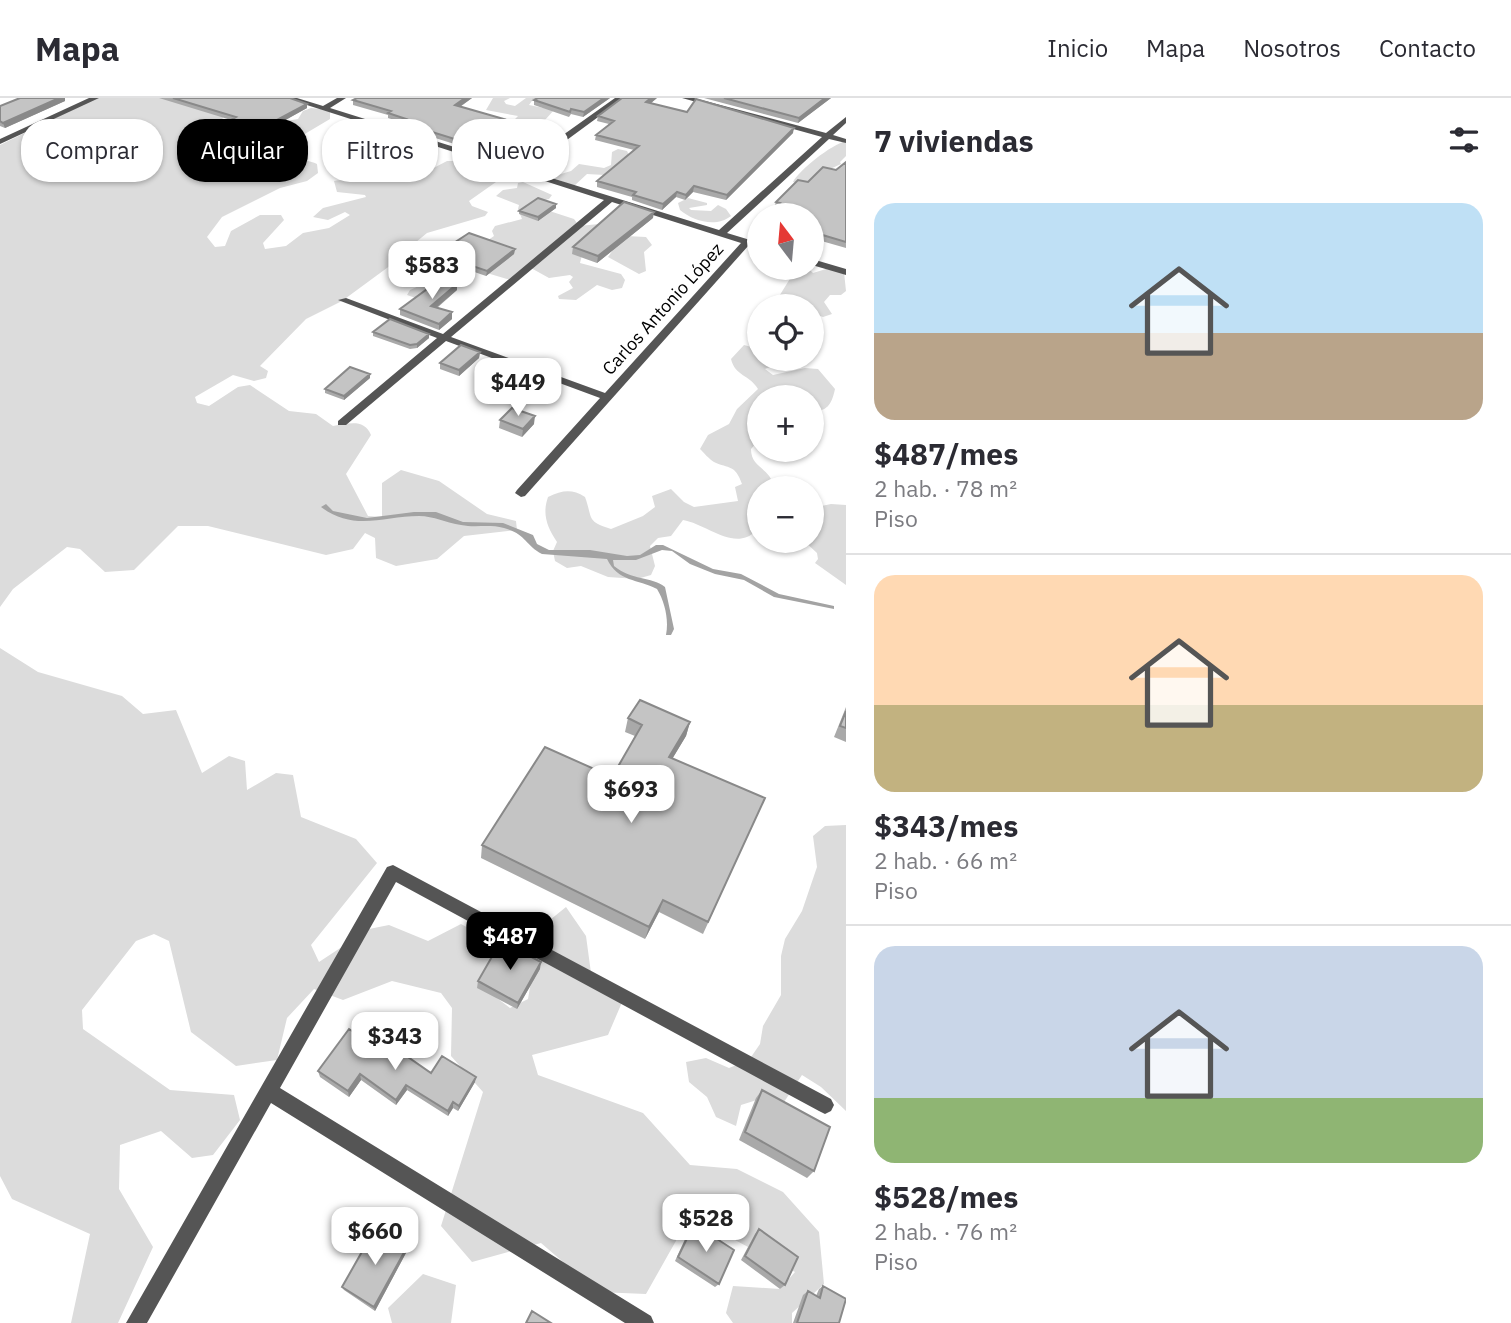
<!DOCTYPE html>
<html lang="es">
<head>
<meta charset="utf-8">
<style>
	:root { --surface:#fff; --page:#f2f2f3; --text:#2b2b33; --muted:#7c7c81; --line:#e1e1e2; --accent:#000 }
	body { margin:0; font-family:"IBM Plex Sans",sans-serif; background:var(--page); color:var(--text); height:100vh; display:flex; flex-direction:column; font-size:26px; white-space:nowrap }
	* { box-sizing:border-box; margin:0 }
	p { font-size:23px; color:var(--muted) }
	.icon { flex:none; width:38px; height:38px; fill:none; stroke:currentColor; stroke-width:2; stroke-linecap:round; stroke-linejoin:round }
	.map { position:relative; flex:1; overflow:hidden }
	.details { display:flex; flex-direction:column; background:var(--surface); width:665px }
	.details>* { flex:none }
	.banner { position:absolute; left:21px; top:21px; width:665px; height:63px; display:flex; gap:14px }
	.needle { width:46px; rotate:344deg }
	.tools { position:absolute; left:747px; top:105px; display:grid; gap:14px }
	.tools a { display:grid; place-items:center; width:77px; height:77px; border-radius:50%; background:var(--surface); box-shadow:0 2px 5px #0004; font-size:35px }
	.price { position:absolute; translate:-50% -60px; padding:0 16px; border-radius:14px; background:#fff; color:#222; font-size:23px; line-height:46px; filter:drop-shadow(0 2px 4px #0008) }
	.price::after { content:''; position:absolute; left:50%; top:42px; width:21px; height:16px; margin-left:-10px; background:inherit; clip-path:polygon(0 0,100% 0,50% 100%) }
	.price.selected { background:var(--accent); color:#fff }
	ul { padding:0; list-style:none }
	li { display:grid; align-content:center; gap:14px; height:371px; padding:0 28px }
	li+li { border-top:2px solid var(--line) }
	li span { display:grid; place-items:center; height:217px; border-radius:21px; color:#555 }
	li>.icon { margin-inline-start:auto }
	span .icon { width:126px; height:126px; fill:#fffc; stroke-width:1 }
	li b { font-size:30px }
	h2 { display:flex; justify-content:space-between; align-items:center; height:84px; padding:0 28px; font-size:30px }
	.pill { padding:0 24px; border-radius:28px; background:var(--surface); box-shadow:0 2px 5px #0004; font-size:24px; line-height:63px }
	.pill.selected { background:var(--accent); color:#fff }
	header { display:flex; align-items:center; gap:42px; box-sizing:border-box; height:98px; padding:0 35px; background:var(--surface); border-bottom:2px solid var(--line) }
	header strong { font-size:33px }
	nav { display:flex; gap:38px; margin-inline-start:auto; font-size:24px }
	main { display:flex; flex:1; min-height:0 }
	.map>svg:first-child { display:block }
	.green { fill:#dcdcdc }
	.water { fill:#a3a3a3 }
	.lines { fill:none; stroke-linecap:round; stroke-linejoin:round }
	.minor { fill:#555; fill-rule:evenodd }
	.wall { fill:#a9a9a9 }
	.shaded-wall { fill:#898989 }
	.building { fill:#c4c4c4; stroke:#898989; stroke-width:2 }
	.labels { text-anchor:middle; stroke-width:6; stroke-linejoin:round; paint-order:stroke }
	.far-street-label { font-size:18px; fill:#000; stroke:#fff }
</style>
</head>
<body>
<header>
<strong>Mapa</strong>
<nav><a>Inicio</a><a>Mapa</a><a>Nosotros</a><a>Contacto</a></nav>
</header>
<main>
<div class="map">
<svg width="846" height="1225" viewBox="0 0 846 1225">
	<rect width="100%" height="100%" fill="#fff"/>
	<path class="green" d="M 96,0 L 230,0 L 222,22 L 239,21 L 268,26 L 298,21 L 303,13 L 311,10 L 330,12 L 330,21 L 276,53 C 288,65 303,59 317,66 L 318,75 L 307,83 L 280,90 L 222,119 L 207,139 L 215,149 L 225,148 L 231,133 L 260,117 L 281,117 L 284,122 L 263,145 L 265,151 L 286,148 L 303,135 L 329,130 L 350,117 L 345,114 L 328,122 L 313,119 L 323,110 L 366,99 L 365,97 L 337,94 L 334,83 C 349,80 358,85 371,82 L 366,73 L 381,64 L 384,58 C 401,49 414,51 433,47 L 434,53 L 416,69 L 417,75 L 422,76 L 447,63 L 466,63 L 468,57 L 483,49 L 533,53 L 534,56 C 520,63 504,59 489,66 L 489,72 L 497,75 L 496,84 L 469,103 L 472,108 L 488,114 L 485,118 L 427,135 L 410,149 L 411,154 L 421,157 L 418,167 L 410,171 L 391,167 L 342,203 L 306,221 L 260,268 L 268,273 L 266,280 L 254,283 L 233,277 L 195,299 L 197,305 L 209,308 L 238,289 L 250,287 L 289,313 L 316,316 L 333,328 C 348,326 364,320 371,337 L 346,376 L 368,418 L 382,419 L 382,385 L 401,372 L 439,383 L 487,416 L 516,423 L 517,432 L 464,438 L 437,461 L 396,468 L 376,460 L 375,440 L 365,435 L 353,451 L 326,457 L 208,428 L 178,428 L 134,472 L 105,474 L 80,451 L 67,449 L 13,491 L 0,509 L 0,47 Z
		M 493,0 L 510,0 L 504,3 L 506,6 L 515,8 L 526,0 L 534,0 L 529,7 L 554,12 L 545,22 L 560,37 C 540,51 521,43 501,35 L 506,31 L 522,36 L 538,33 L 527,27 L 511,25 L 518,18 L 486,12 Z
		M 846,43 L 846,58 L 840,64 L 841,66 L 815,78 L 808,89 L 793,84 C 798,73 832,46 846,43 Z
		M 618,51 L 627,53 L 629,57 L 623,78 L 587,76 L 574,88 L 551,79 L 571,73 L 579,66 L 604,70 L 611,67 L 612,54 Z
		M 523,84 L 552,97 L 549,101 L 528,106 L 574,121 L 579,128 L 599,126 L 626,138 L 646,139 L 652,147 L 644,154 L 646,173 L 639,176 L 608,159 L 613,152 L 582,157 L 580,165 L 621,176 L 625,182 L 622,190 L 612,192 L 597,187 L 576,202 L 559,201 L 558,198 L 573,190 L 569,184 L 573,179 L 570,177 L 549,180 L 531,170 L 513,181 L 507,181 L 470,170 L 457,182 L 416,200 L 407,197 L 410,192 L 454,172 L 456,164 L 494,138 L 492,133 L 495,128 L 522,121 L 518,111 L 519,107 L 496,98 L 503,92 L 517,90 L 518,85 Z
		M 688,100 L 707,105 L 707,107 L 689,110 L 691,112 L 711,113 L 718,107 L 726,111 L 731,118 C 716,130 693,123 680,112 L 678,105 Z
		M 808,170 L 813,175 L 826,171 L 844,174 L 846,193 L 841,197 L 830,197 L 824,204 L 832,216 L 823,219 L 812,215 L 812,208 L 795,208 L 778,200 L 796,171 Z
		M 744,247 L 759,251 L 760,261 L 789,261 L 765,271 L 773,277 L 805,270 L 818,271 L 835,291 C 832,305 828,314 812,313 L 812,299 L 796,299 L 790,290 L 772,299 L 760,299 L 759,342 L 751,351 C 751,371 771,369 774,390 L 760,390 L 756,433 C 734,454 707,426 683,422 L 671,438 L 658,440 L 650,448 L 655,468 L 651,477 L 637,481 L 608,479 L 581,468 L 567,470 L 555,463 L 553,453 L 557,444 C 547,429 542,416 548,399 C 563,392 572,391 585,399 C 593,421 586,423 611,431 L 643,418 L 655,409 L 652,398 L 671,391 L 684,404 L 694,409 L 738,403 L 735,389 L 742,386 C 735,366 729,371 714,364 C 709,361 704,355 700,351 L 708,337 L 729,326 L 737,311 L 758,291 C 750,277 735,278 731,261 Z
		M 831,406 L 846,407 L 846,487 L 815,465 L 818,461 L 817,455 L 804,443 L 812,443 L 812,410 Z
		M 0,550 L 38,574 L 122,598 L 143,616 L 176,612 L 202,675 L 229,658 L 245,663 L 247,692 L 276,675 L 293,677 L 301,719 L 356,741 L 377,765 L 311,847 L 319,864 L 369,831 L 389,827 L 428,843 L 461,826 L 494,844 L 493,897 L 510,910 L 528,901 L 540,830 L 566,809 L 586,838 L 591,875 L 623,902 L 608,937 L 532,957 L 538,977 L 643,1015 L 690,1067 L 737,1071 L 783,1094 L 819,1134 L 824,1186 L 792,1215 L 792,1225 L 733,1225 L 726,1215 L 733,1188 L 780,1191 L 795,1174 L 690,1118 L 646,1196 L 598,1194 L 541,1145 L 472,1164 L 441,1128 L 483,994 L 451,958 L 452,910 L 441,895 L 392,883 L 343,902 L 314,891 L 287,920 L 277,962 L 236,968 L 191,934 L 169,843 L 154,836 L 136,843 L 82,912 L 83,931 L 170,992 L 234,997 L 240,1022 L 213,1057 L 192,1060 L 161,1033 L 120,1047 L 119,1091 L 153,1149 L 118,1225 L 71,1225 L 90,1136 L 12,1101 L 0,1078 Z
		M 846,727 L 846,1013 L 821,989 L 802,977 L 782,1007 L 760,1001 L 741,1007 L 736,1028 L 716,1019 L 707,999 L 689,984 L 686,964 L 706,960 L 729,970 L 749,962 L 760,946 L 763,928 L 781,897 L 781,858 L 785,841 L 802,813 L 817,769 L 813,738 L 825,728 Z
		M 423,1176 L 456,1187 L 451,1225 L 392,1225 L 388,1210 Z"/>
	<path class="water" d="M 326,406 L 333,413 L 367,420 L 414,414 L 436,414 L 463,424 L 503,425 L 533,437 L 537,446 L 549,452 L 590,452 L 627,458 L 640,457 L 656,447 L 663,447 L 713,471 L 741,476 L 779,496 L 834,508 L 834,511 L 774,499 L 744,482 L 715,476 L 690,466 L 672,453 L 662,452 L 636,462 L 613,462 L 614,468 C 632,483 651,478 665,489 L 674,531 L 671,537 L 666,537 C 669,522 665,504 657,491 C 638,481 618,484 607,461 L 542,456 C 525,447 526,436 504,430 C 489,426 475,430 461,427 C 446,425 434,418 419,418 C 384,418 354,434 321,409 Z"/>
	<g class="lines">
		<path class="minor" d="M 89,0 L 99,0 L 0,46 L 0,41 Z
			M 285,0 L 297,0 L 323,8 L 337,0 L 346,0 L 330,10 L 518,69 L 615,0 L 624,0 L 526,72 L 719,132 L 822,39 L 682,0 L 694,0 L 826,35 L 846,19 L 846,25 L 833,37 L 846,41 L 846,45 L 829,41 L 727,135 L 760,145 L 760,151 L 749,147 L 525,398 L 521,399 L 515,395 L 517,392 L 600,300 L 446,243 L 346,327 L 338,327 L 338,323 L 437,240 L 338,202 L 346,200 L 443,236 L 604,102 L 520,75 L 514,76 L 513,73 ZM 612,104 L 741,145 L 605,295 L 451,239 Z
			M 812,161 L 846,171 L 846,177 L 812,167 Z
			M 393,767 L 831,1001 L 834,1007 L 831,1013 L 825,1016 L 819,1013 L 396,784 L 280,990 L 651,1218 L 654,1225 L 625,1225 L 271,1005 L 147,1225 L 126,1225 L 387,769 Z"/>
	</g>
	<path class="wall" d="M 20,0 L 65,0 L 65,3 L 5,30 L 0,28 L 0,8 Z
		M 159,0 L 290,0 L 307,10 L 262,35 L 232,26 L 231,22 Z
		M 357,0 L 472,0 L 460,9 L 504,26 L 464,49 L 400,29 L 401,24 L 388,20 L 388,17 L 353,7 L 353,2 Z
		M 532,0 L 610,0 L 583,19 L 571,16 L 569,19 L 534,7 L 534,2 L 536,1 Z
		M 657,0 L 651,5 L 687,14 L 793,35 L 726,102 L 693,94 L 685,102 L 676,99 L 662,112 L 632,102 L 632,99 L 597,89 L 597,83 L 634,52 L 595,42 L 596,37 L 609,26 L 597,23 L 598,18 Z
		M 704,0 L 831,0 L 798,25 Z
		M 846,64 L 846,150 L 818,142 L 812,148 L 812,117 L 774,109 L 776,104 L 808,84 L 836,72 Z
		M 556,110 L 538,123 L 519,116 L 519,113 Z
		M 653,120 L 597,165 L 572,156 L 573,149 Z
		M 515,151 L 514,156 L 486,178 L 437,161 L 437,156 Z
		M 457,192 L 437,210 L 452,221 L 439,232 L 400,217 L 400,211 Z
		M 373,234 L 429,236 L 429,240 L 417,250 L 410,251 L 373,238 Z
		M 480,254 L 479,260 L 459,278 L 440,271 L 440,265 Z
		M 370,280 L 344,302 L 325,295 L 325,291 Z
		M 500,322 L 534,326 L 522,339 L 499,330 Z
		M 846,609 L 846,644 L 834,639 Z
		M 628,620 L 690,624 L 686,638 L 672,661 L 765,700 L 703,836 L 659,814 L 645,841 L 481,760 L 482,747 L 612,679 L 635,638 L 625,634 Z
		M 540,871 L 517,911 L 477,890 L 478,883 Z
		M 387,956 L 431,975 L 475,984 L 458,1013 L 453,1010 L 448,1018 L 407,992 L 396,1007 L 361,982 L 349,999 L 320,979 L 318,973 Z
		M 762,992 L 814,1073 L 807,1080 L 739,1042 L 756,1000 Z
		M 694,1126 L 719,1186 L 715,1189 L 675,1163 L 690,1130 Z
		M 759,1131 L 785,1187 L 780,1191 L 741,1162 L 755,1136 Z
		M 407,1153 L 375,1213 L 344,1192 L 342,1189 Z
		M 823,1188 L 839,1225 L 793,1225 L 803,1197 L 808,1193 L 816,1198 L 819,1191 Z"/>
	<path class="shaded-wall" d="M 58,0 L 65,0 L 65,3 L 5,30 L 3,25 Z
		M 465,0 L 472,0 L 455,12 L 455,7 Z
		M 604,0 L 610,0 L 583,19 L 584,14 Z
		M 651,0 L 657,0 L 646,9 L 646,4 Z
		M 825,0 L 831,0 L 798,25 L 799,20 Z
		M 307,6 L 307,10 L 262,35 L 262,30 Z
		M 504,21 L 504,26 L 464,49 L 464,44 Z
		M 794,30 L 793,35 L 726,102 L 727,97 Z
		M 694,88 L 693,94 L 685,102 L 686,97 Z
		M 677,94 L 676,99 L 662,112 L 663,106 Z
		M 556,106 L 556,110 L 538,123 L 538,119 Z
		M 654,114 L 653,120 L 597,165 L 598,158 Z
		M 819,136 L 818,142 L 812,148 L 812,144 Z
		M 515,151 L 514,156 L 486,178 L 487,173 Z
		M 457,186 L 457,192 L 431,214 L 431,208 Z
		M 452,214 L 452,221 L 439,232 L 439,226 Z
		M 429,236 L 429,240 L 417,250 L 417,246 Z
		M 480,254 L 479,260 L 459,278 L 459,272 Z
		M 370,276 L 370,280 L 344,302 L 344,298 Z
		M 535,318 L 534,326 L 522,339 L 523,331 Z
		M 690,624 L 686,638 L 665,673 L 669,659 Z
		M 663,802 L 659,814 L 645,841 L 649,829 Z
		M 541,864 L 540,871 L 517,911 L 518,905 Z
		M 360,976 L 361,982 L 349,999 L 348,993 Z
		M 476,979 L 475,984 L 458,1013 L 459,1008 Z
		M 406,987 L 407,992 L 396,1007 L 396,1002 Z
		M 453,1004 L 453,1010 L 448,1018 L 448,1013 Z
		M 407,1149 L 407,1153 L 375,1213 L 374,1209 Z"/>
	<path class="building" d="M 20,0 L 59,0 L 3,25 L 0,23 L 0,8 Z
		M 173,0 L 290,0 L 307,6 L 262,30 L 231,22 L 236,19 Z
		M 357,0 L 465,0 L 455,7 L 504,21 L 464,44 L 400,24 L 406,21 L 388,15 L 391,13 L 353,2 Z
		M 538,0 L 604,0 L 584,14 L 571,11 L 570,14 L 534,2 Z
		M 622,0 L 651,0 L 646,4 L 687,14 L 696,1 L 794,30 L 727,97 L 694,88 L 686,97 L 677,94 L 663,106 L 633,97 L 636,94 L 597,83 L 639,48 L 596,37 L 614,23 L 598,18 Z
		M 724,0 L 825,0 L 799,20 Z
		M 846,64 L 846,144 L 819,136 L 812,144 L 812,117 L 768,117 L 780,105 L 776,104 L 798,82 L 808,84 L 823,69 L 836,72 Z
		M 538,100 L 556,106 L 538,119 L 519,113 Z
		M 624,104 L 654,114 L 598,158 L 573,149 Z
		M 469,135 L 515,151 L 487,173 L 437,156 Z
		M 449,175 L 457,186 L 431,208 L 452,214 L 439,226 L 400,211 Z
		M 390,221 L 429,236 L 417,246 L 410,247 L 373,234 Z
		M 461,247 L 480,254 L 459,272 L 440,265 Z
		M 350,269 L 370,276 L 344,298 L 325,291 Z
		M 512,310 L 535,318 L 523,331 L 500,322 Z
		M 640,602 L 690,624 L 669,659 L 765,700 L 708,824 L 663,802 L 649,829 L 482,747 L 545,649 L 612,679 L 642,627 L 628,620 Z
		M 846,613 L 846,630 L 840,628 Z
		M 501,843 L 541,864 L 518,905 L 478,883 Z
		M 349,931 L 387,956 L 392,948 L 431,975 L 442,958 L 476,979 L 459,1008 L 453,1004 L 448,1013 L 406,987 L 396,1002 L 360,976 L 348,993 L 318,973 Z
		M 762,992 L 830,1029 L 814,1073 L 745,1034 Z
		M 694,1126 L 734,1152 L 719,1186 L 678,1159 Z
		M 376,1129 L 407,1149 L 374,1209 L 342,1189 Z
		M 759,1131 L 798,1159 L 785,1187 L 745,1158 Z
		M 823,1188 L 846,1201 L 839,1225 L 797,1225 L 808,1193 L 820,1200 Z
		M 532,1213 L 551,1225 L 526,1225 Z"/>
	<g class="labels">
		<g class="far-street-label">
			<text transform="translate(663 211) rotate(-48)" y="6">Carlos Antonio López</text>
		</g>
	</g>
</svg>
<div class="tools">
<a><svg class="needle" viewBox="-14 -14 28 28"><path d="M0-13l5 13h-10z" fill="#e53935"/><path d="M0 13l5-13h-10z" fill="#7c7c81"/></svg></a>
<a><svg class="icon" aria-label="locate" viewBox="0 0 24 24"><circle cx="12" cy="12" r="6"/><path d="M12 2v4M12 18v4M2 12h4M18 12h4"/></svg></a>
<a>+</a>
<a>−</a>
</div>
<b class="price" style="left:432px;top:203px">$583</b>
<b class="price" style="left:518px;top:320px">$449</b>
<b class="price" style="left:631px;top:727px">$693</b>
<b class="price selected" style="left:510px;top:874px">$487</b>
<b class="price" style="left:395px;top:974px">$343</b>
<b class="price" style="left:706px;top:1156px">$528</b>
<b class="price" style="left:375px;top:1169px">$660</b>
<div class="banner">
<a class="pill">Comprar</a>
<a class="pill selected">Alquilar</a>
<a class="pill">Filtros</a>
<a class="pill">Nuevo</a>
</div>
</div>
<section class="details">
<h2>7 viviendas<svg class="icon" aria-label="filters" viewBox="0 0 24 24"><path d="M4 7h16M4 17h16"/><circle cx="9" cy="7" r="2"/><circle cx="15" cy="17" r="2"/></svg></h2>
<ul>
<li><span style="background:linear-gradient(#bfe0f5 60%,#b9a48a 0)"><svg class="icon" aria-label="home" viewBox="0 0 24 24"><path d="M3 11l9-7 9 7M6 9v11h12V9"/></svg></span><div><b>$487/mes</b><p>2 hab. · 78 m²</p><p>Piso</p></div></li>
<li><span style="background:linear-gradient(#ffd9b3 60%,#c2b280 0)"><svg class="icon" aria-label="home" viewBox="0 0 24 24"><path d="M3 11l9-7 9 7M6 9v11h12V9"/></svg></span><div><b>$343/mes</b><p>2 hab. · 66 m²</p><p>Piso</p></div></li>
<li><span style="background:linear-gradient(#c9d6e8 70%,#8fb573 0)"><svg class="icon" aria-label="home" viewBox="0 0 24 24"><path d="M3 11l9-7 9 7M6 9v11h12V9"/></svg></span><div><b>$528/mes</b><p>2 hab. · 76 m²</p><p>Piso</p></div></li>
</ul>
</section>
</main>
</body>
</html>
